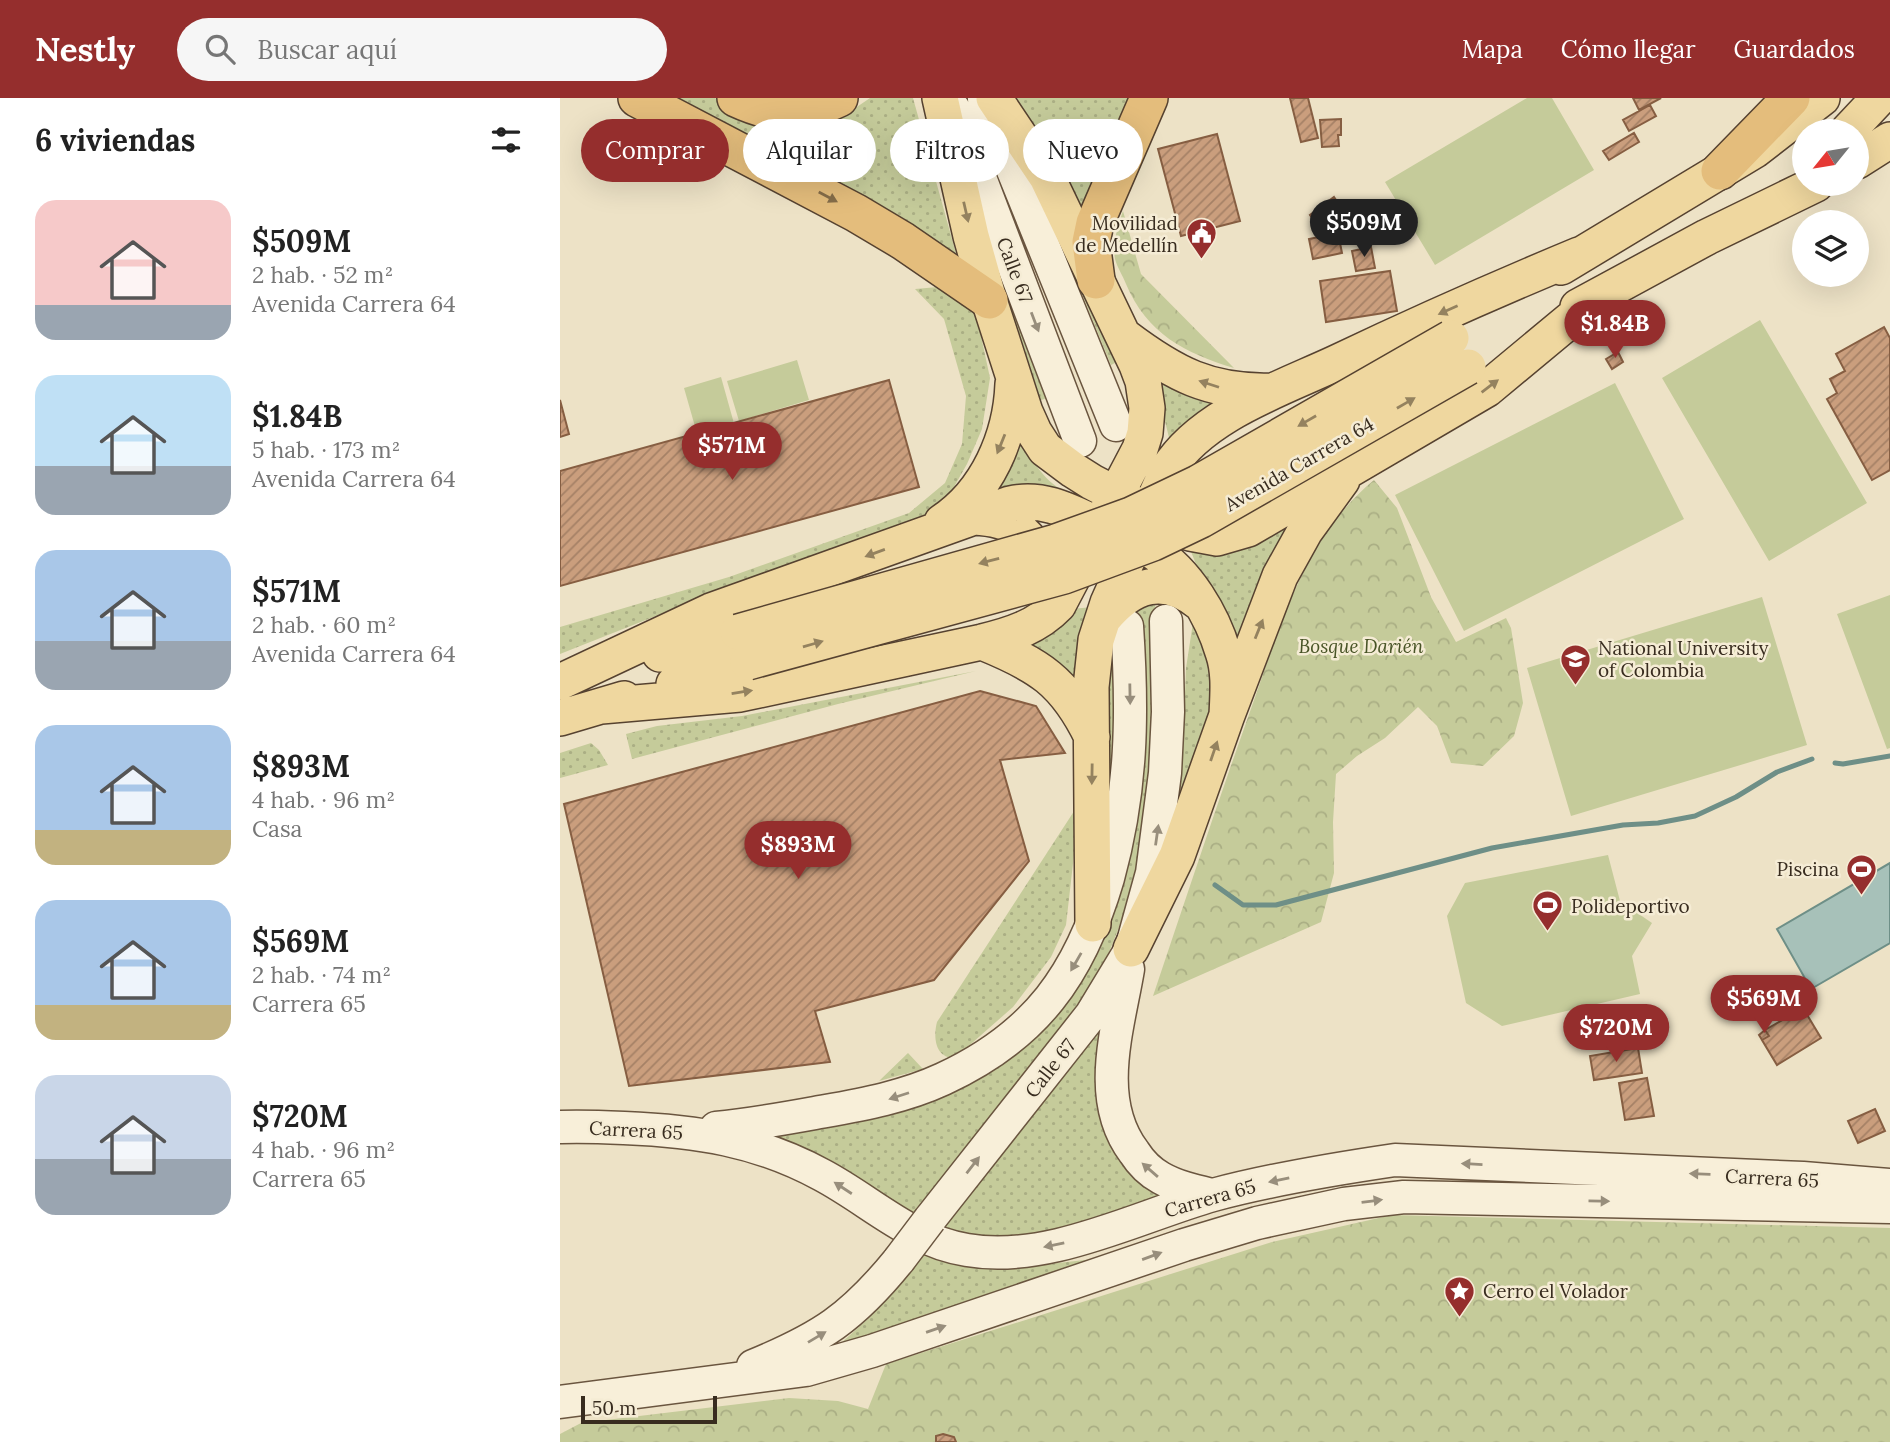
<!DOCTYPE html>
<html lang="es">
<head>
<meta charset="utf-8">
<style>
	:root { --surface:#fff; --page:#f6f6f6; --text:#222; --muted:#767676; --accent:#952e2d }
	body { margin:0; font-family:Lora,serif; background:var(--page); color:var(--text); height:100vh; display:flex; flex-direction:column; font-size:26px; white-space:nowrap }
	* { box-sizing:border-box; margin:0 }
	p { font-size:23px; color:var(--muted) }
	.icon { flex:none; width:38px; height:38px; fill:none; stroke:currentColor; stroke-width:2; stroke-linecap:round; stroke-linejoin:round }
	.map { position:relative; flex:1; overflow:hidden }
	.side { display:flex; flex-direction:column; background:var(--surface); width:560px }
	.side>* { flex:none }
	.banner { position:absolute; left:21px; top:21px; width:665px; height:63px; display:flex; gap:14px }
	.needle { width:46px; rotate:240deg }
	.buttons { position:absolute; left:1232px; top:21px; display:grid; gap:14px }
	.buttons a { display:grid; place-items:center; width:77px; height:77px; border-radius:50%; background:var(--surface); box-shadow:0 7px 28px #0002; font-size:35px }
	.scale { position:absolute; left:21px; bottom:18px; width:136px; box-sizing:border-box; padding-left:7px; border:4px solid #382c1f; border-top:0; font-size:19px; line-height:24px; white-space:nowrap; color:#382c1f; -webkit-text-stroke:5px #f5ecd5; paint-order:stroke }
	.price { position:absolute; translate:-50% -60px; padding:0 16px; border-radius:24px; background:var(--accent); color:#fff; font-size:23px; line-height:46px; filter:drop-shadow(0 2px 4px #0008) }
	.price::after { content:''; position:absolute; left:50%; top:42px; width:21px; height:16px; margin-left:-10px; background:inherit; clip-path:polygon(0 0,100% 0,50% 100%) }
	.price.active { background:#222; color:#fff }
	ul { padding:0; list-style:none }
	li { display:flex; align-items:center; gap:21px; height:175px; padding:0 35px }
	li span { display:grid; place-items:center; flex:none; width:196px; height:140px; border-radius:21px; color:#555 }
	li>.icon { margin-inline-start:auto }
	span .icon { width:84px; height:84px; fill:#fffc; stroke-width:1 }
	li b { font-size:30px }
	h2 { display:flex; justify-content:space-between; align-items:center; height:84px; padding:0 35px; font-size:30px }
	.tag { padding:0 24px; border-radius:32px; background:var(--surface); box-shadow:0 7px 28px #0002; font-size:24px; line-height:63px }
	.tag.active { background:var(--accent); color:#fff }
	header { display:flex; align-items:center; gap:42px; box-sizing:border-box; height:98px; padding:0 35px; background:var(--accent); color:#fff }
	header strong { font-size:33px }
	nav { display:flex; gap:38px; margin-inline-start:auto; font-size:24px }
	.search { width:490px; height:63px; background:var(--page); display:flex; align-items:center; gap:18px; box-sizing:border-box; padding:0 24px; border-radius:38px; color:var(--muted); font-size:26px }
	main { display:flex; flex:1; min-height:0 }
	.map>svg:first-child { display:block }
	.grass { fill:url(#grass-dots) }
	.forest { fill:url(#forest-crowns) }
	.pitch { fill:#c5cb9a }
	.water { fill:#a7c1b9; stroke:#6e8f87; stroke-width:2 }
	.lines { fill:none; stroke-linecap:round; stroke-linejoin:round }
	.stream { stroke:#6e8f87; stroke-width:5 }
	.building { fill:url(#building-hatch); stroke:#865e42; stroke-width:2 }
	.secondary-casing { stroke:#6a553f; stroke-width:35 }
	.primary-casing { stroke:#564230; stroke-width:38 }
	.trunk-casing { stroke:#564230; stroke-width:40 }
	.secondary { stroke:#f8efd9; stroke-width:32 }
	.primary { stroke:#efd79f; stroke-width:35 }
	.trunk { stroke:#e4bd7c; stroke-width:37 }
	.secondary-bridge-casing { stroke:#6a553f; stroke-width:35; stroke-linecap:butt }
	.primary-bridge-casing { stroke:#564230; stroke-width:38; stroke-linecap:butt }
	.secondary-bridge { stroke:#f8efd9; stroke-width:32 }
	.primary-bridge { stroke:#efd79f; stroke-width:35 }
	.oneway { fill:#856d49 }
	.oneway2 { fill:#94825f }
	.oneway3 { fill:#988e7c }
	.labels { text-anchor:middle; stroke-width:5; stroke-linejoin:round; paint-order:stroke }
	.poi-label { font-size:19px; fill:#382c1f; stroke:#f5ecd5; text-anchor:start }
	.street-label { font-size:19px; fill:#382c1f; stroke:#f5ecd5 }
	.park-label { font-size:19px; font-style:italic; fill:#485426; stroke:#f5ecd5 }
</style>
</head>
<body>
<header>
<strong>Nestly</strong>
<div class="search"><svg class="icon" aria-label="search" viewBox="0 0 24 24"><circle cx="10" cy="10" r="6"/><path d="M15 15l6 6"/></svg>Buscar aquí</div>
<nav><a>Mapa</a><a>Cómo llegar</a><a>Guardados</a></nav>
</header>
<main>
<section class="side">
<h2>6 viviendas<svg class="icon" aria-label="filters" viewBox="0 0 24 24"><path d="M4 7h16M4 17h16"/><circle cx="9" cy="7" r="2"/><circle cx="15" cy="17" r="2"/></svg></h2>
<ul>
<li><span style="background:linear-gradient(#f6c9c9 75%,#9aa5b1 0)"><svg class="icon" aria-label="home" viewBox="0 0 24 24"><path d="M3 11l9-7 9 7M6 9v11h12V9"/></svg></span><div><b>$509M</b><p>2 hab. · 52 m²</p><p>Avenida Carrera 64</p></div></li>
<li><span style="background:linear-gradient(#bfe0f5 65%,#9aa5b1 0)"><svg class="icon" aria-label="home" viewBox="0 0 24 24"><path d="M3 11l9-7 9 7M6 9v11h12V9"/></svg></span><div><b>$1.84B</b><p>5 hab. · 173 m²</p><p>Avenida Carrera 64</p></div></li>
<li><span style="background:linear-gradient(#a9c7e8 65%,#9aa5b1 0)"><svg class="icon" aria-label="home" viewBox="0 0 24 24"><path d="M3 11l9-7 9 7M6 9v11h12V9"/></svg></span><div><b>$571M</b><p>2 hab. · 60 m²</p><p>Avenida Carrera 64</p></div></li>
<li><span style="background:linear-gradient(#a9c7e8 75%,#c2b280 0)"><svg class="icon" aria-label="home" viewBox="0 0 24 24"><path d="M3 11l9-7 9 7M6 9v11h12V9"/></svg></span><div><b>$893M</b><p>4 hab. · 96 m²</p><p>Casa</p></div></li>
<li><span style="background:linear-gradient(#a9c7e8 75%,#c2b280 0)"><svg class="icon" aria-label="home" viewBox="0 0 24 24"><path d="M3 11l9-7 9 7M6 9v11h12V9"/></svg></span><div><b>$569M</b><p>2 hab. · 74 m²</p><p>Carrera 65</p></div></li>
<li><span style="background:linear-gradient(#c9d6e8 60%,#9aa5b1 0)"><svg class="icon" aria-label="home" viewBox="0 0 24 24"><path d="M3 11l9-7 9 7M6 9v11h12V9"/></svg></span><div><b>$720M</b><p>4 hab. · 96 m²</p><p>Carrera 65</p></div></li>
</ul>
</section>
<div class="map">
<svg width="1330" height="1344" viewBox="0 0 1330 1344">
	<defs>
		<pattern id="grass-dots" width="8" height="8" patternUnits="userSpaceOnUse" patternTransform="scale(1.75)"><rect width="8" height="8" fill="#c5cb9a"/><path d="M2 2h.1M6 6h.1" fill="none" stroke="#aaae84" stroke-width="1.8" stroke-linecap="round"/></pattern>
		<pattern id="forest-crowns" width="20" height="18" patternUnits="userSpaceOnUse" patternTransform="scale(1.75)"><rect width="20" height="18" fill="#c5cb9a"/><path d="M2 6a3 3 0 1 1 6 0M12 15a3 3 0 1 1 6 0" fill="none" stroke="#aaae84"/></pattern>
		<pattern id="building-hatch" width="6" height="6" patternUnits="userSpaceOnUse" patternTransform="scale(1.75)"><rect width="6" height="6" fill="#ca9e7d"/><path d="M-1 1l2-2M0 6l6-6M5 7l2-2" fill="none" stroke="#a58166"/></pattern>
	</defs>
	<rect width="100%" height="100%" fill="#ede2c6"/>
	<path class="grass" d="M 90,0 L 155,0 L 196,22 L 245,29 L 288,15 L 310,0 L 353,0 L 400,170 Z
		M 446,0 L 580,0 L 521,128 Z
		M 483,100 L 561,262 L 551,267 Z
		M 426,145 L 487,300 L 473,305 Z
		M 378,189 L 415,210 L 430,280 L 422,331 L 407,366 L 386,403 L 366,419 L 174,487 L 0,556 L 0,529 L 169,479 L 349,415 L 385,385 L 402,346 L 406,298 L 384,221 L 355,191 Z
		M 592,270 L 668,298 L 613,356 Z
		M 455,326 C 472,360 476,378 511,398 L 423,405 Z
		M 750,407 L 714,455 L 698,486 L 676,568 L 630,451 Z
		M 595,497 C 597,624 596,773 533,887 C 514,922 485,953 460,984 C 423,1030 386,1075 349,1120 L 244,1052 L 211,1036 L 471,939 L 572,744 L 582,691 L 585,628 L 585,580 L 577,502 Z
		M 533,509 L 520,606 L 455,546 L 511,511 Z
		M 634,518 L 658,587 L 613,739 L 623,652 L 626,570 Z
		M 550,553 C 561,615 554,678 543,740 Z
		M 416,573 L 278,606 L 72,661 L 66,636 L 97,628 L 182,618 Z
		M 31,645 L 39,652 L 48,667 L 0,680 L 0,655 Z
		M 520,704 L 506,827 L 491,859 L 453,909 L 395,960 C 375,960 373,939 377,924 Z
		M 549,919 L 539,1009 L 548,1041 L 569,1070 L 607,1098 L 469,1142 L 378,1134 Z
		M 348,955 L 363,971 L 319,983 Z
		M 364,1155 L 470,1168 L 534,1161 L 271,1254 L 309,1220 Z"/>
	<path class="forest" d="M 563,113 L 581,176 L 674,270 C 625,255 587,236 566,186 C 563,178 557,169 555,161 C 552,144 558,128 563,113 Z
		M 814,382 L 837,410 L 871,499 L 896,544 L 946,520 L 951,530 L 963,605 L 954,638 L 923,668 L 891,665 L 877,628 L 858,609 L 825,640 L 797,658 L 776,676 L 773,724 L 774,775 L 761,824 L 593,898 C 624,806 654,715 686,625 C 717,539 741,442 814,382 Z
		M 832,1117 L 1330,1130 L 1330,1344 L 0,1344 L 0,1336 L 21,1325 L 229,1300 L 278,1303 L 308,1311 L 326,1266 L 712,1144 Z"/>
	<path class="pitch" d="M 967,0 L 992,0 L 1034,72 L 875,167 L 825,84 Z
		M 1200,222 L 1307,405 L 1209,463 L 1102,280 Z
		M 237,262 L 249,302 L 179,323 L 167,283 Z
		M 161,279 L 175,329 L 138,339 L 124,290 Z
		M 1055,285 L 1124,421 L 904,533 L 835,397 Z
		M 1330,497 L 1330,650 L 1327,651 L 1277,516 Z
		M 1202,499 L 1247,647 L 1011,718 L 967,570 Z
		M 1048,757 L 1060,803 L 1092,825 L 1072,858 L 1080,896 L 942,928 L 906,905 L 887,818 L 905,785 Z"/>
	<path class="water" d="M 1330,765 L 1330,845 L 1251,891 L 1217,831 Z"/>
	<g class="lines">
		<path class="stream" d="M 1275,665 L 1283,666 L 1330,658
			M 655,787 L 683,807 L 716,807 L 932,750 L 1063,727 L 1098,725 L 1135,718 L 1176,699 L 1217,674 L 1252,661"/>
	</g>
	<path class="building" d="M 730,0 L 748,0 L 758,40 L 741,44 Z
		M 1073,0 L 1101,0 L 1079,12 Z
		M 1090,7 L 1096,18 L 1069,33 L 1063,22 Z
		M 781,21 L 781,37 L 778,37 L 779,48 L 762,49 L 760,22 Z
		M 1074,35 L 1079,44 L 1049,62 L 1043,53 Z
		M 657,36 L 680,123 L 621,138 L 598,51 Z
		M 774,99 L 787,118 L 763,135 L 750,117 Z
		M 778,135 L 782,155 L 753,161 L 749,141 Z
		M 811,149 L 815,170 L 796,173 L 792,153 Z
		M 830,173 L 837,213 L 766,224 L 760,183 Z
		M 1324,229 L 1330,240 L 1330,372 L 1312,382 L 1267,301 L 1277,295 L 1270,281 L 1285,273 L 1276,256 Z
		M 1058,254 L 1063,264 L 1052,271 L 1046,261 Z
		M 329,282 L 359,389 L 0,488 L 0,373 Z
		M 0,302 L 9,336 L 0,339 Z
		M 420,593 L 476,608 L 505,655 L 440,662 L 469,763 L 374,882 L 255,913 L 270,964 L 69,988 L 4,706 Z
		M 1243,910 L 1261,940 L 1217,967 L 1202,942 L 1209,938 L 1205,932 Z
		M 1205,932 L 1209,938 L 1202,942 L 1199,937 Z
		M 1078,950 L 1082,975 L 1034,982 L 1030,958 Z
		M 1087,980 L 1094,1018 L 1065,1022 L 1059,985 Z
		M 1315,1011 L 1325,1033 L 1298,1045 L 1288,1023 Z
		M 383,1336 L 394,1339 L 396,1344 L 376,1344 L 376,1338 Z"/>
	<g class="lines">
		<defs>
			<path id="secondary" d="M 424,1 L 556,327
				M 394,11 L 520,343
				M 568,871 C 558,931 534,1001 574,1054 C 581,1065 590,1074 601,1080 C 617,1089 635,1093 652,1097
				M 0,1029 C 21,1028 43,1029 64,1030 C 136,1033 198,1042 262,1077 C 311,1103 350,1143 407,1152 C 488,1166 576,1119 653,1097 C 712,1081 774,1071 835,1062 L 1243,1080 L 1330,1087
				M 156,1030 C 189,1027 222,1021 255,1015 C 299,1007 342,1000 383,981 C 476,938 520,876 548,780 C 572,693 573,617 567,528
				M 370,1121 L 531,917 L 571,851 L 592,775 L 605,675 L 608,614 L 606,523
				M 193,1268 C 261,1240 292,1220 339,1162
				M 0,1304 L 246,1272 L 312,1253 L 624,1147 L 697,1125 L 784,1106 L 844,1099 L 1330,1109"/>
			<path id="primary" d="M 380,0 L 411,138 L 429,202 L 465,314 L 474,334 L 485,351 L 513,372 L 532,384 L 630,435 L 657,440 L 688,431 L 927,291 L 1039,198
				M 1288,33 L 1319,0
				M 1297,63 L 1330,42
				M 1001,169 L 1195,52 L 1262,0
				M 1018,209 L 1147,139 L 1256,86
				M 565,239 C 614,276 650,295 712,293
				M 414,419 C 454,421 478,436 481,478
				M 382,424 C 427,394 451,339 453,286
				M 544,520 C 572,486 604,476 640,505
				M 422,544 C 479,567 505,583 532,639
				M 100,556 L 178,534
				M 0,584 L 151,513 L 450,406 C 482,399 507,412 536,426 C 555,435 576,443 594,454 C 627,475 652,517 663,554 C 670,574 668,596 667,617
				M 114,586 L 188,564
				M 41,608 L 180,596 L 422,544 C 451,537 477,529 498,507 L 580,351 L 585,335 L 587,310 L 583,283 L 577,267 L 487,79 L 434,0
				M 0,620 L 64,601
				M 533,826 L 531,589 L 536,542 L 548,505 L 608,371 C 642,317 720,291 776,265 C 856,227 937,191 1019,157
				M 571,851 L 617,758 L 667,617 L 720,478 L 745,433 L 782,382"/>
			<path id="trunk" d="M 77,0 L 296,115 L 343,143 L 429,202
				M 176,0 C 215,18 239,19 279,0
				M 1160,73 L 1231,0
				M 536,182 L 531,144 L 535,125 L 589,0"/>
		</defs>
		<use href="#secondary" class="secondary-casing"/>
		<use href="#primary" class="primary-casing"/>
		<use href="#trunk" class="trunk-casing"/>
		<use href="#secondary" class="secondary"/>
		<use href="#primary" class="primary"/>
		<use href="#trunk" class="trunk"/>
		<defs>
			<path id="secondary-bridge" d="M 339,1162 L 370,1121"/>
			<path id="primary-bridge" d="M 178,534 L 496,444 L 571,417 L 638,385 L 891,240
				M 188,564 L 504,478 L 593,445 L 641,422 L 908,269"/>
		</defs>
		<use href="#secondary-bridge" class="secondary-bridge-casing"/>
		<use href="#primary-bridge" class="primary-bridge-casing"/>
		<use href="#secondary-bridge" class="secondary-bridge"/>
		<use href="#primary-bridge" class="primary-bridge"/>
	</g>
	<defs><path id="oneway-solid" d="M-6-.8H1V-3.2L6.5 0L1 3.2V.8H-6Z" transform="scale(1.75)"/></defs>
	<use class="oneway" href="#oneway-solid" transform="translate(268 99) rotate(28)"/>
	<g class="oneway2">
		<use href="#oneway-solid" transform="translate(406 114) rotate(77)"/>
		<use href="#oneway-solid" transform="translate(888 212) rotate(156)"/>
		<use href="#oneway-solid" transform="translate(649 286) rotate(-162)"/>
		<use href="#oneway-solid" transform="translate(930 288) rotate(-37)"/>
		<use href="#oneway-solid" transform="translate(846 305) rotate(-30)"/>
		<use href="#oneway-solid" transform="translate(747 323) rotate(150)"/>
		<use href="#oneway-solid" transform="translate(441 346) rotate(112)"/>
		<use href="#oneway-solid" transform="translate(315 455) rotate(160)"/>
		<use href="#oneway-solid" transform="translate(429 463) rotate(165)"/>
		<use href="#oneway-solid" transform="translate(699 531) rotate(-68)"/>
		<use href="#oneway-solid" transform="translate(253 546) rotate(-16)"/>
		<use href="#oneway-solid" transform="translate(182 594) rotate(-9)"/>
		<use href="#oneway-solid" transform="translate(654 653) rotate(-71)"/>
		<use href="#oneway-solid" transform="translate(532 676) rotate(91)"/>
	</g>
	<g class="oneway3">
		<use href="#oneway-solid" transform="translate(475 224) rotate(69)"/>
		<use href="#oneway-solid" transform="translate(570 596) rotate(89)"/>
		<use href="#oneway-solid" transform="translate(597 737) rotate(-82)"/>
		<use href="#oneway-solid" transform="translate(516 864) rotate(120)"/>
		<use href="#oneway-solid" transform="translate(339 998) rotate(162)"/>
		<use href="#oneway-solid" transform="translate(912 1066) rotate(-177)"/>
		<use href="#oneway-solid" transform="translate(413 1067) rotate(-52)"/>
		<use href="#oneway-solid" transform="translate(590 1072) rotate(-139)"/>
		<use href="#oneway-solid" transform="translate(1140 1076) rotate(-178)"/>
		<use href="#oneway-solid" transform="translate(719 1082) rotate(168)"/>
		<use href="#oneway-solid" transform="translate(283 1090) rotate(-147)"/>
		<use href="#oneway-solid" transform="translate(812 1103) rotate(-7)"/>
		<use href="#oneway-solid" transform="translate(1039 1103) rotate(1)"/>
		<use href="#oneway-solid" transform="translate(494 1147) rotate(168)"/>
		<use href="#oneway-solid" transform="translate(592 1158) rotate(-20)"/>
		<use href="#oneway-solid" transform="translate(376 1231) rotate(-19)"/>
		<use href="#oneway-solid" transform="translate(257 1239) rotate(-31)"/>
	</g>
	<defs>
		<symbol id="civic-pin" viewBox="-11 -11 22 30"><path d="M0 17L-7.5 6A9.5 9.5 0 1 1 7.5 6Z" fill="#952e2d" stroke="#f5ecd5"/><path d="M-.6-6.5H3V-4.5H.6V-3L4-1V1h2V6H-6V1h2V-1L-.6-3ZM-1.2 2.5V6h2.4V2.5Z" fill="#fff"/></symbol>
		<symbol id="university-pin" viewBox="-11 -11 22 30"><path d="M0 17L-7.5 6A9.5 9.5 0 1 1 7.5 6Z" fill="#952e2d" stroke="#f5ecd5"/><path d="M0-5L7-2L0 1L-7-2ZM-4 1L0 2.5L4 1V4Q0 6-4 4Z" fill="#fff"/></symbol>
		<symbol id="stadium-pin" viewBox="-11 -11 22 30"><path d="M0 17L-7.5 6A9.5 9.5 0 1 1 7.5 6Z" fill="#952e2d" stroke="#f5ecd5"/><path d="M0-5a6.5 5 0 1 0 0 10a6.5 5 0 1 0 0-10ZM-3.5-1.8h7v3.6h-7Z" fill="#fff"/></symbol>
		<symbol id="sight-pin" viewBox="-11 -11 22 30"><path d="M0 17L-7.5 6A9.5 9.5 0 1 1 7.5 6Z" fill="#952e2d" stroke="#f5ecd5"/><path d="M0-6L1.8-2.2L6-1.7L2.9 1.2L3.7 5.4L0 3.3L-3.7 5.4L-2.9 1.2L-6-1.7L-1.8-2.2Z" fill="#fff"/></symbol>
	</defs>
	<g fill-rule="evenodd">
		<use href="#civic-pin" x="624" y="118" width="35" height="47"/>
		<use href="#university-pin" x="998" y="544" width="35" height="47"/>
		<use href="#stadium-pin" x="1284" y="754" width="35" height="47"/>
		<use href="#stadium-pin" x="970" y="790" width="35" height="47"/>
		<use href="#sight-pin" x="882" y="1176" width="35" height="47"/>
	</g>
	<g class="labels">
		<g class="poi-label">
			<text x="618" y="132" text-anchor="end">Movilidad<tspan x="618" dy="22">de Medellín</tspan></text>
			<text x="1038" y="557">National University<tspan x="1038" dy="22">of Colombia</tspan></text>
			<text x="1279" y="778" text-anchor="end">Piscina</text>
			<text x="1011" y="815">Polideportivo</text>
			<text x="923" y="1200">Cerro el Volador</text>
		</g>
		<g class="street-label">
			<text transform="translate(455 172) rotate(69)" y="7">Calle 67</text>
			<text transform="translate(739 366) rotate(-30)" y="7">Avenida Carrera 64</text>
			<text transform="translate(490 970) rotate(-52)" y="7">Calle 67</text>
			<text transform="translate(76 1032) rotate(3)" y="7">Carrera 65</text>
			<text transform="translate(1212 1080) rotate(3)" y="7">Carrera 65</text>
			<text transform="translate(650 1100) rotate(-16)" y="7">Carrera 65</text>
		</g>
		<g class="park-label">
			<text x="801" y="555">Bosque Darién</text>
		</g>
	</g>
</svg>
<div class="buttons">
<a><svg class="needle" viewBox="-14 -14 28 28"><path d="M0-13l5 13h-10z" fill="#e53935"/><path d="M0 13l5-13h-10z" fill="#767676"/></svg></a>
<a><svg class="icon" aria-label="layers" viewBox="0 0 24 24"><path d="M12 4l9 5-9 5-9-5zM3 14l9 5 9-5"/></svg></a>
</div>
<div class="scale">50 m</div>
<b class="price active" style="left:804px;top:161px">$509M</b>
<b class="price" style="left:1055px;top:262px">$1.84B</b>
<b class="price" style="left:172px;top:384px">$571M</b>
<b class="price" style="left:238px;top:783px">$893M</b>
<b class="price" style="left:1204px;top:937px">$569M</b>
<b class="price" style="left:1056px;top:966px">$720M</b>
<div class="banner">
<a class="tag active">Comprar</a>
<a class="tag">Alquilar</a>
<a class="tag">Filtros</a>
<a class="tag">Nuevo</a>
</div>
</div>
</main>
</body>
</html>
